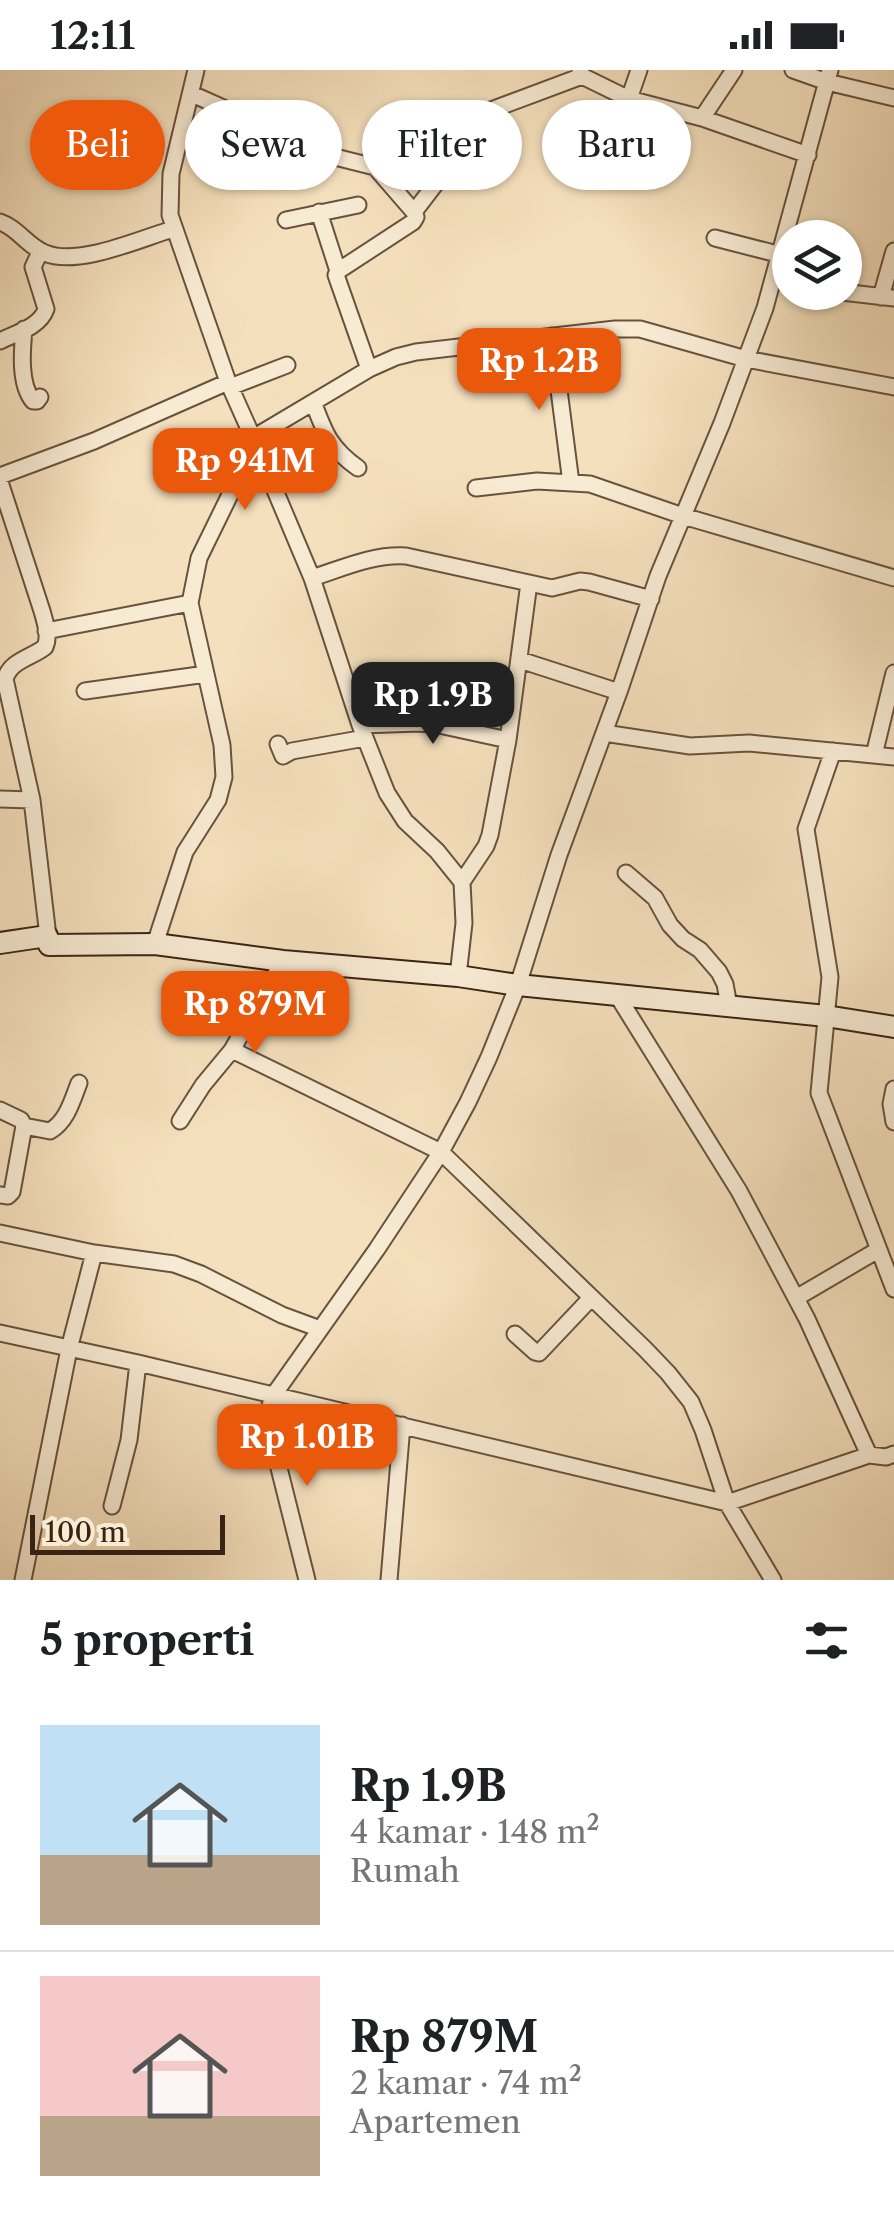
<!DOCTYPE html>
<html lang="id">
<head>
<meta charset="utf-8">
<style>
	:root { --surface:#fff; --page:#f6f6f6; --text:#202124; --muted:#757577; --line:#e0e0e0; --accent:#ea580c }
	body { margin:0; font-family:"Libre Caslon Text",serif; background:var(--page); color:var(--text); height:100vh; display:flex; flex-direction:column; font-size:38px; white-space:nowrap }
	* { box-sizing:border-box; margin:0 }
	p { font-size:32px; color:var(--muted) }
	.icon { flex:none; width:55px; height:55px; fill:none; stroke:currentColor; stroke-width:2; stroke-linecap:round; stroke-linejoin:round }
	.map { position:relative; height:1510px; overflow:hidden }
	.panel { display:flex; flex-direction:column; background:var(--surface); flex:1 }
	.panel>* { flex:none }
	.top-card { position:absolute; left:30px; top:30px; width:835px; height:90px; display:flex; gap:20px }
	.controls { position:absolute; left:772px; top:150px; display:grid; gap:20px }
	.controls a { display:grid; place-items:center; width:90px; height:90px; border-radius:50%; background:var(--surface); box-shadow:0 2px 8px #0004; font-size:50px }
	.scale { position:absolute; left:30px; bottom:25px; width:195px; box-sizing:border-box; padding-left:10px; border:5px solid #3a2312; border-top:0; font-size:28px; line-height:35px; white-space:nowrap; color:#3a2312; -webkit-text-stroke:8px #f8ebd4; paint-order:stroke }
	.price { position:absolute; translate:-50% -85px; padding:0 22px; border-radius:20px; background:var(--accent); color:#fff; font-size:32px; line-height:65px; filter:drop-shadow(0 2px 5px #0008) }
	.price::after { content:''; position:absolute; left:50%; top:60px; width:30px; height:22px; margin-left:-15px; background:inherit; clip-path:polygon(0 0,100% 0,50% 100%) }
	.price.on { background:#222; color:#fff }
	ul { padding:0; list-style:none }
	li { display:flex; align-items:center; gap:30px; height:250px; padding:0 40px }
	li+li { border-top:2px solid var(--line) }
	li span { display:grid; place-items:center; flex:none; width:280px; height:200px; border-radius:0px; color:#555 }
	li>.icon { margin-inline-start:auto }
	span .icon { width:120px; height:120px; fill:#fffc; stroke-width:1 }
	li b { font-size:42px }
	h2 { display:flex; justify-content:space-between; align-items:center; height:120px; padding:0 40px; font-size:42px }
	.pill { padding:0 35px; border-radius:45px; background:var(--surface); box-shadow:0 2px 8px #0004; font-size:35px; line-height:90px }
	.pill.on { background:var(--accent); color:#fff }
	.status { display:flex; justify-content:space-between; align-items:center; height:70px; padding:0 50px; background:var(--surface); direction:ltr }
	.status svg { height:28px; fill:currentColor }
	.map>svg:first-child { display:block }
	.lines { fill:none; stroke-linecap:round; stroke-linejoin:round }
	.street-casing { stroke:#69523d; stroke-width:19 }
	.secondary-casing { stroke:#3a2312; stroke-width:24 }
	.street { stroke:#f8ebd4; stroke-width:15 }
	.secondary { stroke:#f8ebd4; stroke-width:20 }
</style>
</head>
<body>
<div class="status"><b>12:11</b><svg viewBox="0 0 49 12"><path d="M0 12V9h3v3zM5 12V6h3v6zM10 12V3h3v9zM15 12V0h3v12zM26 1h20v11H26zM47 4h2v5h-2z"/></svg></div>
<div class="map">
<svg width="894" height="1510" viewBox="0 0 894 1510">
	<rect width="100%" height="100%" fill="#f5e0bd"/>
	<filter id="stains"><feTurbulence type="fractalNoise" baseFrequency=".002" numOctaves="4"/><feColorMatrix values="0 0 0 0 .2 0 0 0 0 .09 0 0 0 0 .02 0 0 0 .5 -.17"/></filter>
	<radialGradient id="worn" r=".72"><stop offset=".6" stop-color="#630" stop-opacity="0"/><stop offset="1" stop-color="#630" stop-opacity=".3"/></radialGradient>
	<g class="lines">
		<defs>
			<path id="street" d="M 580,0 L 582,6 L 629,29 L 702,48 L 808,85
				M 793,0 L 827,12 L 894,28
				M 192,24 L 331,86 L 375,97 L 414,142 L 416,147 L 413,152 L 338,201 L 336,205 L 369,299
				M 629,29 L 639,0
				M 702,48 L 734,0
				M 648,77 L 667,39
				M 319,142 L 338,201
				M 414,142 L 450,95 L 470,52 L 475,46 L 582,6
				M 286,150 L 358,135
				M 0,152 C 18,158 27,176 45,183 C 78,197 139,169 173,159
				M 715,168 L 781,185
				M 842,222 L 894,228
				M 881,227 L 894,181
				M 24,259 C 22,281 19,314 33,331 L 37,331 L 40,327
				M 552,266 L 571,413
				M 0,271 C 16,263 40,257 46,239 L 33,197 L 40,182
				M 230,317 L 287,295
				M 314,334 C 325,364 331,379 358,398
				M 0,406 L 94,371 L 228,312
				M 0,412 L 42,541 C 45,552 50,566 45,577 C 31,588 11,590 5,609 L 32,730 L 49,875
				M 476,418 L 537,411 L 590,414 L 683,446 L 894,508
				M 312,508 C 343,498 373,484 406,486 L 552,518 L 580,511 L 589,512 L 651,529
				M 46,561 L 190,533
				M 520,590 L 619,622
				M 85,621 L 206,604
				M 360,655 L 420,653 L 439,655 L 508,670
				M 604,663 L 690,676 L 749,673 L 894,687
				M 278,674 L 283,686 L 292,681 L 365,668
				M 833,681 L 806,759 L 830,907 L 819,1023 L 894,1219
				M 874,685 L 894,603
				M 0,729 L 32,730
				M 626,803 L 655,828 L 670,855 L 683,869 L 700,880 L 719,902 L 725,914 L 729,936
				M 462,812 L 486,776 L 490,765 L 508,670 L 529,513
				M 155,874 L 185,782 L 218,730 L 224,707 L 222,675 L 190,533 L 199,488 L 243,398 L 253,368 L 228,312 L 170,145 L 171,104 L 196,0
				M 458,906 L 464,853 L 462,812 L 437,781 L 405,751 L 387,723 L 360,655 L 312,508 L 253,368 L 369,299 L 396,287 L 416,282 L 615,259 L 640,259 L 746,289 L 894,317
				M 617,925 L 739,1121 L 807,1249 L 869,1385
				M 232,980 L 441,1082 L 645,1279 L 668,1303 L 691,1332 L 703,1360 L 727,1433 L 773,1510
				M 894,1019 L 891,1034 L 894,1052
				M 0,1040 L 21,1050 L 24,1056 L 12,1122 L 8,1126 L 0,1125
				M 180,1051 L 203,1015 L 232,980 L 283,891
				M 24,1056 L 50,1061 C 67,1051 72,1031 79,1013
				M 0,1163 L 94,1183 L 174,1194 L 201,1204 L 282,1245 L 320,1259
				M 796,1228 L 878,1180
				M 0,1263 L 138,1293 L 727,1433 L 869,1385 L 886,1387 L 894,1384
				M 515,1264 L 535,1282 L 539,1283 L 591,1228
				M 112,1436 L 129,1370 L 138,1293
				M 23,1510 L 69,1279 L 94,1183
				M 307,1510 L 269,1358 L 269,1339 L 273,1326 L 377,1179 L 441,1082 L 468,1032 L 489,987 L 518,915 L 559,785 L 619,622 L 658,506 L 722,353 L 765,238 L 830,0
				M 389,1510 L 402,1355"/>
			<path id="secondary" d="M 0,873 L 47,866 L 49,875 L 155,874 L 283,891 L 458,906 L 518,915 L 826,946 L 894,957"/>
		</defs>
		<use href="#street" class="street-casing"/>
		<use href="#secondary" class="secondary-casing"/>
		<use href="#street" class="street"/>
		<use href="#secondary" class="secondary"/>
	</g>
	<rect width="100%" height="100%" filter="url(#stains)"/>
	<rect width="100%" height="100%" fill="url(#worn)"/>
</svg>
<div class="controls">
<a><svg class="icon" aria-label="layers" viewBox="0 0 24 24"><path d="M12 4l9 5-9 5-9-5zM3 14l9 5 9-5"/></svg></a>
</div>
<div class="scale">100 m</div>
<b class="price" style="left:539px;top:343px">Rp 1.2B</b>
<b class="price" style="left:245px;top:443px">Rp 941M</b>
<b class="price on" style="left:433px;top:677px">Rp 1.9B</b>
<b class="price" style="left:255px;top:986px">Rp 879M</b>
<b class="price" style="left:307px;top:1419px">Rp 1.01B</b>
<div class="top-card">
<a class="pill on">Beli</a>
<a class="pill">Sewa</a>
<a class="pill">Filter</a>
<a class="pill">Baru</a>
</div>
</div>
<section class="panel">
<h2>5 properti<svg class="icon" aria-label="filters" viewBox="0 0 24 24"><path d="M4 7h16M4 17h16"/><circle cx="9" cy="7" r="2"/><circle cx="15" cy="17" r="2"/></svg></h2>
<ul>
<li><span style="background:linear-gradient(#bfe0f5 65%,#b9a48a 0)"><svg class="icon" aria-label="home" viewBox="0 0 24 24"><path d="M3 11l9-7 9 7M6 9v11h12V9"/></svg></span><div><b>Rp 1.9B</b><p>4 kamar · 148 m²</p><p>Rumah</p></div></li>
<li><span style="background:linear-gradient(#f6c9c9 70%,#b9a48a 0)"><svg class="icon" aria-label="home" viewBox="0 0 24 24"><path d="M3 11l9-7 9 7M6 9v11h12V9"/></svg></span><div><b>Rp 879M</b><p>2 kamar · 74 m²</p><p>Apartemen</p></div></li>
</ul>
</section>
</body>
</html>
